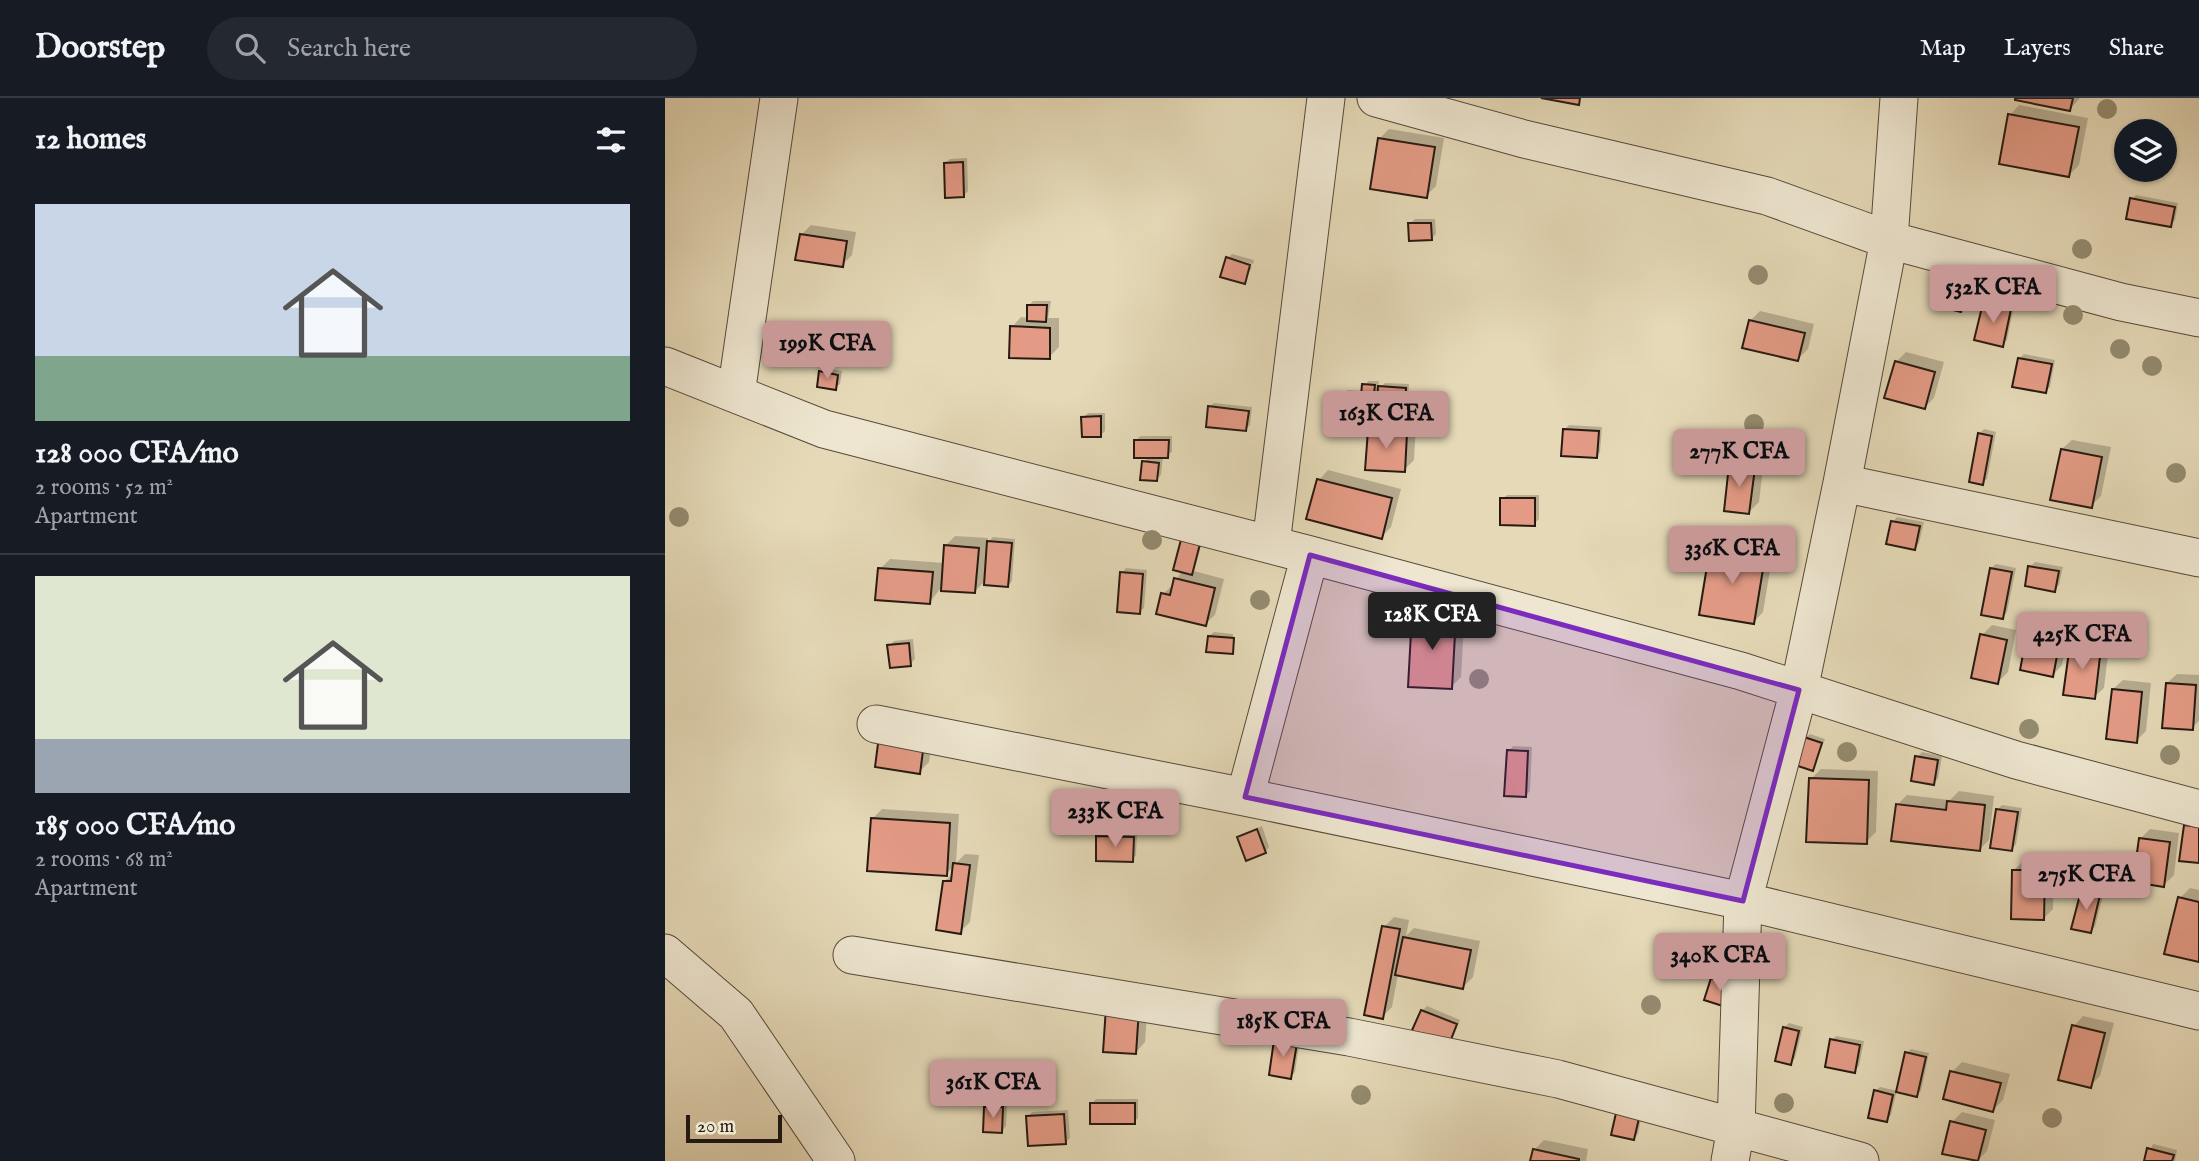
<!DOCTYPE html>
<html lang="en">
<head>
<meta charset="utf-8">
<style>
	:root { --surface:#171b24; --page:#242831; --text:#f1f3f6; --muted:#9ea1a6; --line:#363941; --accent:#c59692 }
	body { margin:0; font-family:"IM FELL English",serif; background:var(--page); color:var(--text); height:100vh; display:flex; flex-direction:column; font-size:26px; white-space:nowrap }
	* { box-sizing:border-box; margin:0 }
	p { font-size:23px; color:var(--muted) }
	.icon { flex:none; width:38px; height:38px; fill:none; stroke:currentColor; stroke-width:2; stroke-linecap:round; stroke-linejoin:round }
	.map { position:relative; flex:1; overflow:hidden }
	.details { display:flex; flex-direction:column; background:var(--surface); width:665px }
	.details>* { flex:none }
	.controls { position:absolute; left:1449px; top:21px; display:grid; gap:14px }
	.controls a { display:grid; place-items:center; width:63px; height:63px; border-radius:50%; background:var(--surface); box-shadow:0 2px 5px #0004; font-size:35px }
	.scale { position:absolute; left:21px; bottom:18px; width:96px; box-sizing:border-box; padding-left:7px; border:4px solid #271a11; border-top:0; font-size:19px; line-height:24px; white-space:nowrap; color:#271a11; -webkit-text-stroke:5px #eee6d0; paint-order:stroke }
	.price { position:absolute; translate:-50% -60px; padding:0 16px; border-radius:7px; background:var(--accent); color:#111; font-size:23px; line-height:46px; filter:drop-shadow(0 2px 4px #0008) }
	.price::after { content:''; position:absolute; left:50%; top:42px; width:21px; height:16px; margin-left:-10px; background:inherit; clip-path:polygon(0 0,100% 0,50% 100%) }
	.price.selected { background:#222; color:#fff }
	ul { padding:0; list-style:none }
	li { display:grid; align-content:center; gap:14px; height:371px; padding:0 35px }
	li+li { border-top:2px solid var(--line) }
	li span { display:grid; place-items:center; height:217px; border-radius:0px; color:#555 }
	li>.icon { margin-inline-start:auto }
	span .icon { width:126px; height:126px; fill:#fffc; stroke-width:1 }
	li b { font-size:30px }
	h2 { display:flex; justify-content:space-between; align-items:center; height:84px; padding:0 35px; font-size:30px }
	header { display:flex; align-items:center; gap:42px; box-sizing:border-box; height:98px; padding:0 35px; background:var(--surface); border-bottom:2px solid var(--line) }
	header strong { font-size:33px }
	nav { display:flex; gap:38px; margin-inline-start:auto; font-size:24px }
	.search { width:490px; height:63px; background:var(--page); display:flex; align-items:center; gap:18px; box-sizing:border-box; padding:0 24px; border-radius:38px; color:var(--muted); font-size:26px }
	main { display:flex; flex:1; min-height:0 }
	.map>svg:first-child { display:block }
	.shadow { fill:#0003 }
	.building { fill:#e49b86; stroke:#271a11; stroke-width:2 }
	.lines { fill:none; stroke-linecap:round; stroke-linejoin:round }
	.street-casing { stroke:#564a3a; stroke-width:39 }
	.street { stroke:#eee6d0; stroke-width:37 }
	.tree { fill:#948b70 }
	.marked { fill:#7b2cbf; fill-opacity:0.2; stroke:#7b2cbf; stroke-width:5; stroke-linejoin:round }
</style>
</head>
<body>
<header>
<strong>Doorstep</strong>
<div class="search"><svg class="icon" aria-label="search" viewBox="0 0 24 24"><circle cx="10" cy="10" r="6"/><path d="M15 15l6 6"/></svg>Search here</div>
<nav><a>Map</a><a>Layers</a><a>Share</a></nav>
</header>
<main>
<section class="details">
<h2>12 homes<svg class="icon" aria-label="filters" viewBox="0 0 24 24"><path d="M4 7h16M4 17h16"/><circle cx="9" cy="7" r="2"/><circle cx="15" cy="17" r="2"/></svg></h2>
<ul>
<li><span style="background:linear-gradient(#c9d6e8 70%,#7fa58c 0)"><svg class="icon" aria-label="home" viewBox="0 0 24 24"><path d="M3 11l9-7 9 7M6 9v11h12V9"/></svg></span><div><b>128 000 CFA/mo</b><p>2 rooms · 52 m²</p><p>Apartment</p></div></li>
<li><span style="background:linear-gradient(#dfe7d0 75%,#9aa5b1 0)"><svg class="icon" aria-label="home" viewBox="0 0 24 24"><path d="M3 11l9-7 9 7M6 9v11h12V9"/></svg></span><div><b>185 000 CFA/mo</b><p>2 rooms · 68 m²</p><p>Apartment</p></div></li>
</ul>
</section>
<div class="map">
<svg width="1534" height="1063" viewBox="0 0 1534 1063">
	<rect width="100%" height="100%" fill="#e5d9b7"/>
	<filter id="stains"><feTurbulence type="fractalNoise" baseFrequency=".00286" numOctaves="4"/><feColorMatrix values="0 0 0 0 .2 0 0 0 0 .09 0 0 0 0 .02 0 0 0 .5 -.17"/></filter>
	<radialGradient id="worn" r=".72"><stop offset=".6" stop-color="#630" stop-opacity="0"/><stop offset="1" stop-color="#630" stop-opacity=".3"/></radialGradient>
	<path class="shadow" d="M 1352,0 L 1415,0 L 1405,11 Z
		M 1354,7 L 1423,20 L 1414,67 L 1404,77 L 1345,17 Z
		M 724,31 L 779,40 L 771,88 L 761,98 L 714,41 Z
		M 302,60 L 303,93 L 298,98 L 281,65 L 285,61 Z
		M 1471,97 L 1513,105 L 1510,122 L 1505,127 L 1467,101 Z
		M 750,121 L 770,121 L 771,136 L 766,141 L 745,126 Z
		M 146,127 L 191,134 L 187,157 L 177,167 L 136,137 Z
		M 567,156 L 589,162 L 588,166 L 564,159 Z
		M 563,162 L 587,169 L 579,184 Z
		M 1287,187 L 1304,192 L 1295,212 L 1282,192 Z
		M 1324,201 L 1349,207 L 1342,242 L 1337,247 L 1319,206 Z
		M 368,203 L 386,203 L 383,220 L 394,220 L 394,249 L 384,259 L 347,229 L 356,219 L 363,220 L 363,208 Z
		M 1095,213 L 1149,226 L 1143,251 L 1133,261 L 1085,223 Z
		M 1241,254 L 1279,264 L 1269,300 L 1259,310 L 1231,264 Z
		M 1359,256 L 1390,262 L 1385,289 L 1380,294 L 1355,260 Z
		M 160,270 L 177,273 L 175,286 L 170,290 L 156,274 Z
		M 703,283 L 714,283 L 713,291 L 720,285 L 744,286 L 742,320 L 737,325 L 751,325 L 749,362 L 739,372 L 704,333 L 713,325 L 714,312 L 706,320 L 679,296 L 683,292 L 698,293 Z
		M 549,305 L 587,309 L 585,327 L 580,332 L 544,309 Z
		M 423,315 L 440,315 L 440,333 L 436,337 L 418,320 Z
		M 904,327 L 937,329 L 935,354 L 931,358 L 899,332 Z
		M 1319,331 L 1331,334 L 1322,381 L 1317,385 L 1314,336 Z
		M 475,338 L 507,338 L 507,354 L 498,358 L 496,377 L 492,381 L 479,364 L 485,358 L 471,343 Z
		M 1407,342 L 1446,349 L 1436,398 L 1426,408 L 1397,351 Z
		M 1075,358 L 1099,361 L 1094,404 L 1084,414 L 1066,368 Z
		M 663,372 L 736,391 L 726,429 L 717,439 L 654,382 Z
		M 842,397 L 874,397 L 874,421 L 869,426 L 837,401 Z
		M 1232,419 L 1259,424 L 1254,445 L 1250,450 L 1228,424 Z
		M 540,434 L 529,473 L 559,481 L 550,517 L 540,526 L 498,496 L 509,486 Z
		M 290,438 L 323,440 L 322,445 L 328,439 L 350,441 L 347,483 L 343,488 L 321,482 L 310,493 L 275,491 L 265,504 L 215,471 L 225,461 L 279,465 L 280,448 Z
		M 1057,441 L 1109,449 L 1098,514 L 1089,524 L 1047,451 Z
		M 1370,464 L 1398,469 L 1394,487 L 1389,492 L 1365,469 Z
		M 1331,466 L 1351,470 L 1342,514 L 1338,519 L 1326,470 Z
		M 461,470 L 482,472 L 479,510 L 474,514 L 457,475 Z
		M 758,506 L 800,508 L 796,579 L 786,589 L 748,516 Z
		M 1327,527 L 1351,532 L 1343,574 L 1333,584 L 1317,537 Z
		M 1373,527 L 1404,532 L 1397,567 L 1388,577 L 1363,537 Z
		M 549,534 L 568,536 L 567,554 L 544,538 Z
		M 1416,537 L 1445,540 L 1439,590 L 1429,599 L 1406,546 Z
		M 248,541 L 250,561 L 245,566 L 224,548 L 229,543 Z
		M 1512,576 L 1534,577 L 1534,623 L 1527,630 L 1502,585 Z
		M 1458,582 L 1486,585 L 1481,633 L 1471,643 L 1448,591 Z
		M 268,635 L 264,664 L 254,674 L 216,639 Z
		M 1145,636 L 1160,641 L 1148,671 L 1140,640 Z
		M 848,648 L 867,649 L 865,693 L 860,698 L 844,653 Z
		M 1257,654 L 1277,658 L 1273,681 L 1268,685 L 1252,659 Z
		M 1156,671 L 1213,673 L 1211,734 L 1201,744 L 1146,681 Z
		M 1294,693 L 1329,698 L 1324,742 L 1314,752 L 1232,707 L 1242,697 L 1285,702 Z
		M 1337,707 L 1357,710 L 1351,746 L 1347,751 L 1332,712 Z
		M 217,711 L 294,716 L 291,765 L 300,756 L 314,757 L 305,824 L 295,834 L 279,784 L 289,774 L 290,767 L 281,776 L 207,721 Z
		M 597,728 L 604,749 L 600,754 L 574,739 Z
		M 1485,731 L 1514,735 L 1509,777 L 1499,787 L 1475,741 Z
		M 438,734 L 472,735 L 471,757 L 467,762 L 433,739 Z
		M 1359,762 L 1389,763 L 1388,811 L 1378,821 L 1349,772 Z
		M 1422,789 L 1439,793 L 1430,829 L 1425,833 L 1418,793 Z
		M 1525,790 L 1534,792 L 1534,863 L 1501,854 L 1515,800 Z
		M 729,819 L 744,822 L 741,838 L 749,830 L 815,843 L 808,879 L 798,889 L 733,876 L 727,909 L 717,919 L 719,829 Z
		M 1052,877 L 1075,884 L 1068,904 L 1047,881 Z
		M 483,902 L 480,944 L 471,954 L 440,952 Z
		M 762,908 L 795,922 L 785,947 L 757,913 Z
		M 1418,918 L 1449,925 L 1435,978 L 1425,988 L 1409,928 Z
		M 1124,925 L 1138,929 L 1130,960 L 1126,965 L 1112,962 L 1120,929 Z
		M 1171,938 L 1199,943 L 1194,968 L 1189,973 L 1167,942 Z
		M 635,941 L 630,974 L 626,979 L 606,975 Z
		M 1246,951 L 1264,955 L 1256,993 L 1251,997 L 1232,992 L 1226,1017 L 1221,1022 L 1210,993 L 1215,989 L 1233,993 L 1242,955 Z
		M 1297,964 L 1345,976 L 1338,1002 L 1328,1012 L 1287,974 Z
		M 431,1001 L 473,1001 L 473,1020 L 469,1024 L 427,1005 Z
		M 325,1005 L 342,1006 L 341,1028 L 337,1033 L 321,1010 Z
		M 957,1011 L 977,1016 L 973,1036 L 968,1040 Z
		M 403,1012 L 405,1040 L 401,1044 L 363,1019 L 367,1014 Z
		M 1297,1014 L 1330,1022 L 1322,1053 L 1312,1063 L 1287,1024 Z
		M 879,1042 L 923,1051 L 921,1063 L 867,1063 L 869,1052 Z
		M 1488,1046 L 1512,1052 L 1510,1063 L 1481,1063 Z"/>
	<path class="building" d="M 876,0 L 915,0 L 914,7 Z
		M 1350,0 L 1408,0 L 1405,13 L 1350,2 Z
		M 1343,16 L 1414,29 L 1404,79 L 1334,66 Z
		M 713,40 L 770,49 L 762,100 L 705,91 Z
		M 298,64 L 299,99 L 280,100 L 279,65 Z
		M 1465,100 L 1510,109 L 1506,129 L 1461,121 Z
		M 743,125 L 766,125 L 767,142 L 744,143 Z
		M 135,136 L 182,143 L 178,169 L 130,162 Z
		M 561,159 L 585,167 L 580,186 L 555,179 Z
		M 1281,191 L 1301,196 L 1296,214 L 1276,209 Z
		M 1318,205 L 1346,211 L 1338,249 L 1309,242 Z
		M 362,207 L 382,207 L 381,224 L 362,223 Z
		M 1084,222 L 1140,235 L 1133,263 L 1077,250 Z
		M 345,228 L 385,230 L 385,261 L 344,260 Z
		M 1353,260 L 1387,266 L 1381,295 L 1347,289 Z
		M 1230,263 L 1270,274 L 1260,311 L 1219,300 Z
		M 154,273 L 173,277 L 171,292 L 152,289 Z
		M 697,286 L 710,287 L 706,322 L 675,318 L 677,295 L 696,298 Z
		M 713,288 L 741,290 L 739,326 L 711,324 Z
		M 543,308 L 584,313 L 581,333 L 541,329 Z
		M 436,318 L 436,339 L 417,339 L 416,319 Z
		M 898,331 L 934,333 L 932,360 L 896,358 Z
		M 703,332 L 742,335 L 740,374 L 700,372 Z
		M 1313,335 L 1327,338 L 1318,387 L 1304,384 Z
		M 469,342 L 504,342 L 503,360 L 469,360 Z
		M 1396,351 L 1437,359 L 1427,410 L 1385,402 Z
		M 477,363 L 494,365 L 492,383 L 475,382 Z
		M 1064,367 L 1090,370 L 1084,416 L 1059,413 Z
		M 652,381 L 727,400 L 717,441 L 641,421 Z
		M 835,400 L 870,400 L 870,428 L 835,427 Z
		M 1226,423 L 1255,428 L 1250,452 L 1221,446 Z
		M 518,434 L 537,438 L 527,477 L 508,472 Z
		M 322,443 L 347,445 L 343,489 L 319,487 Z
		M 279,447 L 314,450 L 310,495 L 276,493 Z
		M 1045,450 L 1100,459 L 1089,526 L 1034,517 Z
		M 1363,468 L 1394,473 L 1390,494 L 1360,488 Z
		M 213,470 L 268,474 L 265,506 L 210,502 Z
		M 1325,470 L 1347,474 L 1338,521 L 1316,517 Z
		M 455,474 L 478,476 L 475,516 L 452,514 Z
		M 509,480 L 550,490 L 541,528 L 491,516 L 496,495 L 505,497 Z
		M 747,516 L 791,518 L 787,591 L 743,589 Z
		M 1315,536 L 1342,542 L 1333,586 L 1306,580 Z
		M 1362,536 L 1395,542 L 1388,579 L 1355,572 Z
		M 543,538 L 569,540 L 568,556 L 541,554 Z
		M 244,545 L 246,568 L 225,570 L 222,547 Z
		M 1405,546 L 1436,550 L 1430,601 L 1398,597 Z
		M 1501,585 L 1531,587 L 1528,632 L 1497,630 Z
		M 1447,591 L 1477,594 L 1472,645 L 1441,641 Z
		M 214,638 L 259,645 L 255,676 L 210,669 Z
		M 1139,639 L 1157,645 L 1148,673 L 1130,667 Z
		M 842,652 L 863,653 L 861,699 L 839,698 Z
		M 1250,658 L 1273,662 L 1269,687 L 1246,683 Z
		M 1144,680 L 1204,682 L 1202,746 L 1141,744 Z
		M 1282,703 L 1320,707 L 1315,753 L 1226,743 L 1231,706 L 1281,712 Z
		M 1331,711 L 1353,714 L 1347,753 L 1325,750 Z
		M 206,720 L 285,725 L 282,778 L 202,773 Z
		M 1519,727 L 1534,729 L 1534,765 L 1514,763 Z
		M 592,731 L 601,755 L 581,763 L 572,739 Z
		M 431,738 L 469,739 L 468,764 L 431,763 Z
		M 1474,740 L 1505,744 L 1499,789 L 1468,784 Z
		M 288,765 L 305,767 L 296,836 L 271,832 L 278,783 L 286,783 Z
		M 1347,772 L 1380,772 L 1379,822 L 1346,821 Z
		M 1416,793 L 1435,797 L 1426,835 L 1406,831 Z
		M 1513,799 L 1534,804 L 1534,864 L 1499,856 Z
		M 717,828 L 735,831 L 718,921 L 699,917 Z
		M 738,839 L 806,852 L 798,891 L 730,877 Z
		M 1046,880 L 1071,889 L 1064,910 L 1039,902 Z
		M 441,909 L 474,911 L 471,956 L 438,954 Z
		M 756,912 L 792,926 L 781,954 L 744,939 Z
		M 1407,927 L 1440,935 L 1426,990 L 1393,982 Z
		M 1118,929 L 1134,933 L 1126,967 L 1110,963 Z
		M 1165,941 L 1195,947 L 1190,975 L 1160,969 Z
		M 609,942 L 632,945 L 626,981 L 604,977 Z
		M 1240,954 L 1261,959 L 1252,999 L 1231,994 Z
		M 1285,973 L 1336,985 L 1328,1014 L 1278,1001 Z
		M 1209,992 L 1228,997 L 1222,1024 L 1203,1020 Z
		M 425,1005 L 470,1005 L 470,1026 L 425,1026 Z
		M 319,1009 L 338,1009 L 337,1035 L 318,1034 Z
		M 951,1015 L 974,1020 L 969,1042 L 946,1037 Z
		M 399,1016 L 401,1046 L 363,1048 L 361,1018 Z
		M 1285,1023 L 1321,1032 L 1313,1063 L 1277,1056 Z
		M 1482,1050 L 1509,1057 L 1507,1063 L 1479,1063 Z
		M 868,1051 L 914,1061 L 914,1063 L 865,1063 Z"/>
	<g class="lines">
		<defs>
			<path id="street" d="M 711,0 L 859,41 L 1102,98 L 1224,142 L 1456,204 L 1534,220
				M 0,268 L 159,331 L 645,457 L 1076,573 L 1351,662 L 1534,711
				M 71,296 L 114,0
				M 1177,385 L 1534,460
				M 606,446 L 661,0
				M 211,626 L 580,699 L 1078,803 L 1534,913
				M 580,699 L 645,457
				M 0,855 L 71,916 L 171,1063
				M 187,857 L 684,939 L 893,981 L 1195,1063
				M 1065,1063 L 1071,1030 L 1078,803 L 1134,592 L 1177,385 L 1224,142 L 1234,0"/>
		</defs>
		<use href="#street" class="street-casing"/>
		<use href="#street" class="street"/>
	</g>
	<g class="tree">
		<circle cx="1442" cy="11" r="10"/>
		<circle cx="1417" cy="151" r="10"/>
		<circle cx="1093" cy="177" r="10"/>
		<circle cx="1408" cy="217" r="10"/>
		<circle cx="1455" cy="251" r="10"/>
		<circle cx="1487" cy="268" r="10"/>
		<circle cx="1089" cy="326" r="10"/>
		<circle cx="1511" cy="375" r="10"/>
		<circle cx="14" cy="419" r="10"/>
		<circle cx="487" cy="442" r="10"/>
		<circle cx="595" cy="502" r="10"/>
		<circle cx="814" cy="581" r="10"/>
		<circle cx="1364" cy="631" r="10"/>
		<circle cx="1182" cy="654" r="10"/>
		<circle cx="1505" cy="657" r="10"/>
		<circle cx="1406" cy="767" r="10"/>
		<circle cx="986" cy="907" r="10"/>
		<circle cx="696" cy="997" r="10"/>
		<circle cx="1119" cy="1005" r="10"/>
		<circle cx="1387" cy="1020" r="10"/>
	</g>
	<path class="marked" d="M 645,457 L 1134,592 L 1078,803 L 580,699 Z"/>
	<rect width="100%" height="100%" filter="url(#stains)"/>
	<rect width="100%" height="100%" fill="url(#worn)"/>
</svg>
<div class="controls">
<a><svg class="icon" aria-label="layers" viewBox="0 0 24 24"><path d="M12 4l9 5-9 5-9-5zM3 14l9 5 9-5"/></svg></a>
</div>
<div class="scale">20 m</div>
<b class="price" style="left:1328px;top:227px">532K CFA</b>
<b class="price" style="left:162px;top:283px">199K CFA</b>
<b class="price" style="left:721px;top:353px">163K CFA</b>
<b class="price" style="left:1074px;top:391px">277K CFA</b>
<b class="price" style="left:1067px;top:488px">336K CFA</b>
<b class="price selected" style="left:767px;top:554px">128K CFA</b>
<b class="price" style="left:1417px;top:574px">425K CFA</b>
<b class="price" style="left:450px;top:751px">233K CFA</b>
<b class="price" style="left:1421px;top:814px">275K CFA</b>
<b class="price" style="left:1055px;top:895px">340K CFA</b>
<b class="price" style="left:618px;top:961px">185K CFA</b>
<b class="price" style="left:328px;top:1022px">361K CFA</b>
</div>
</main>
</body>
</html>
